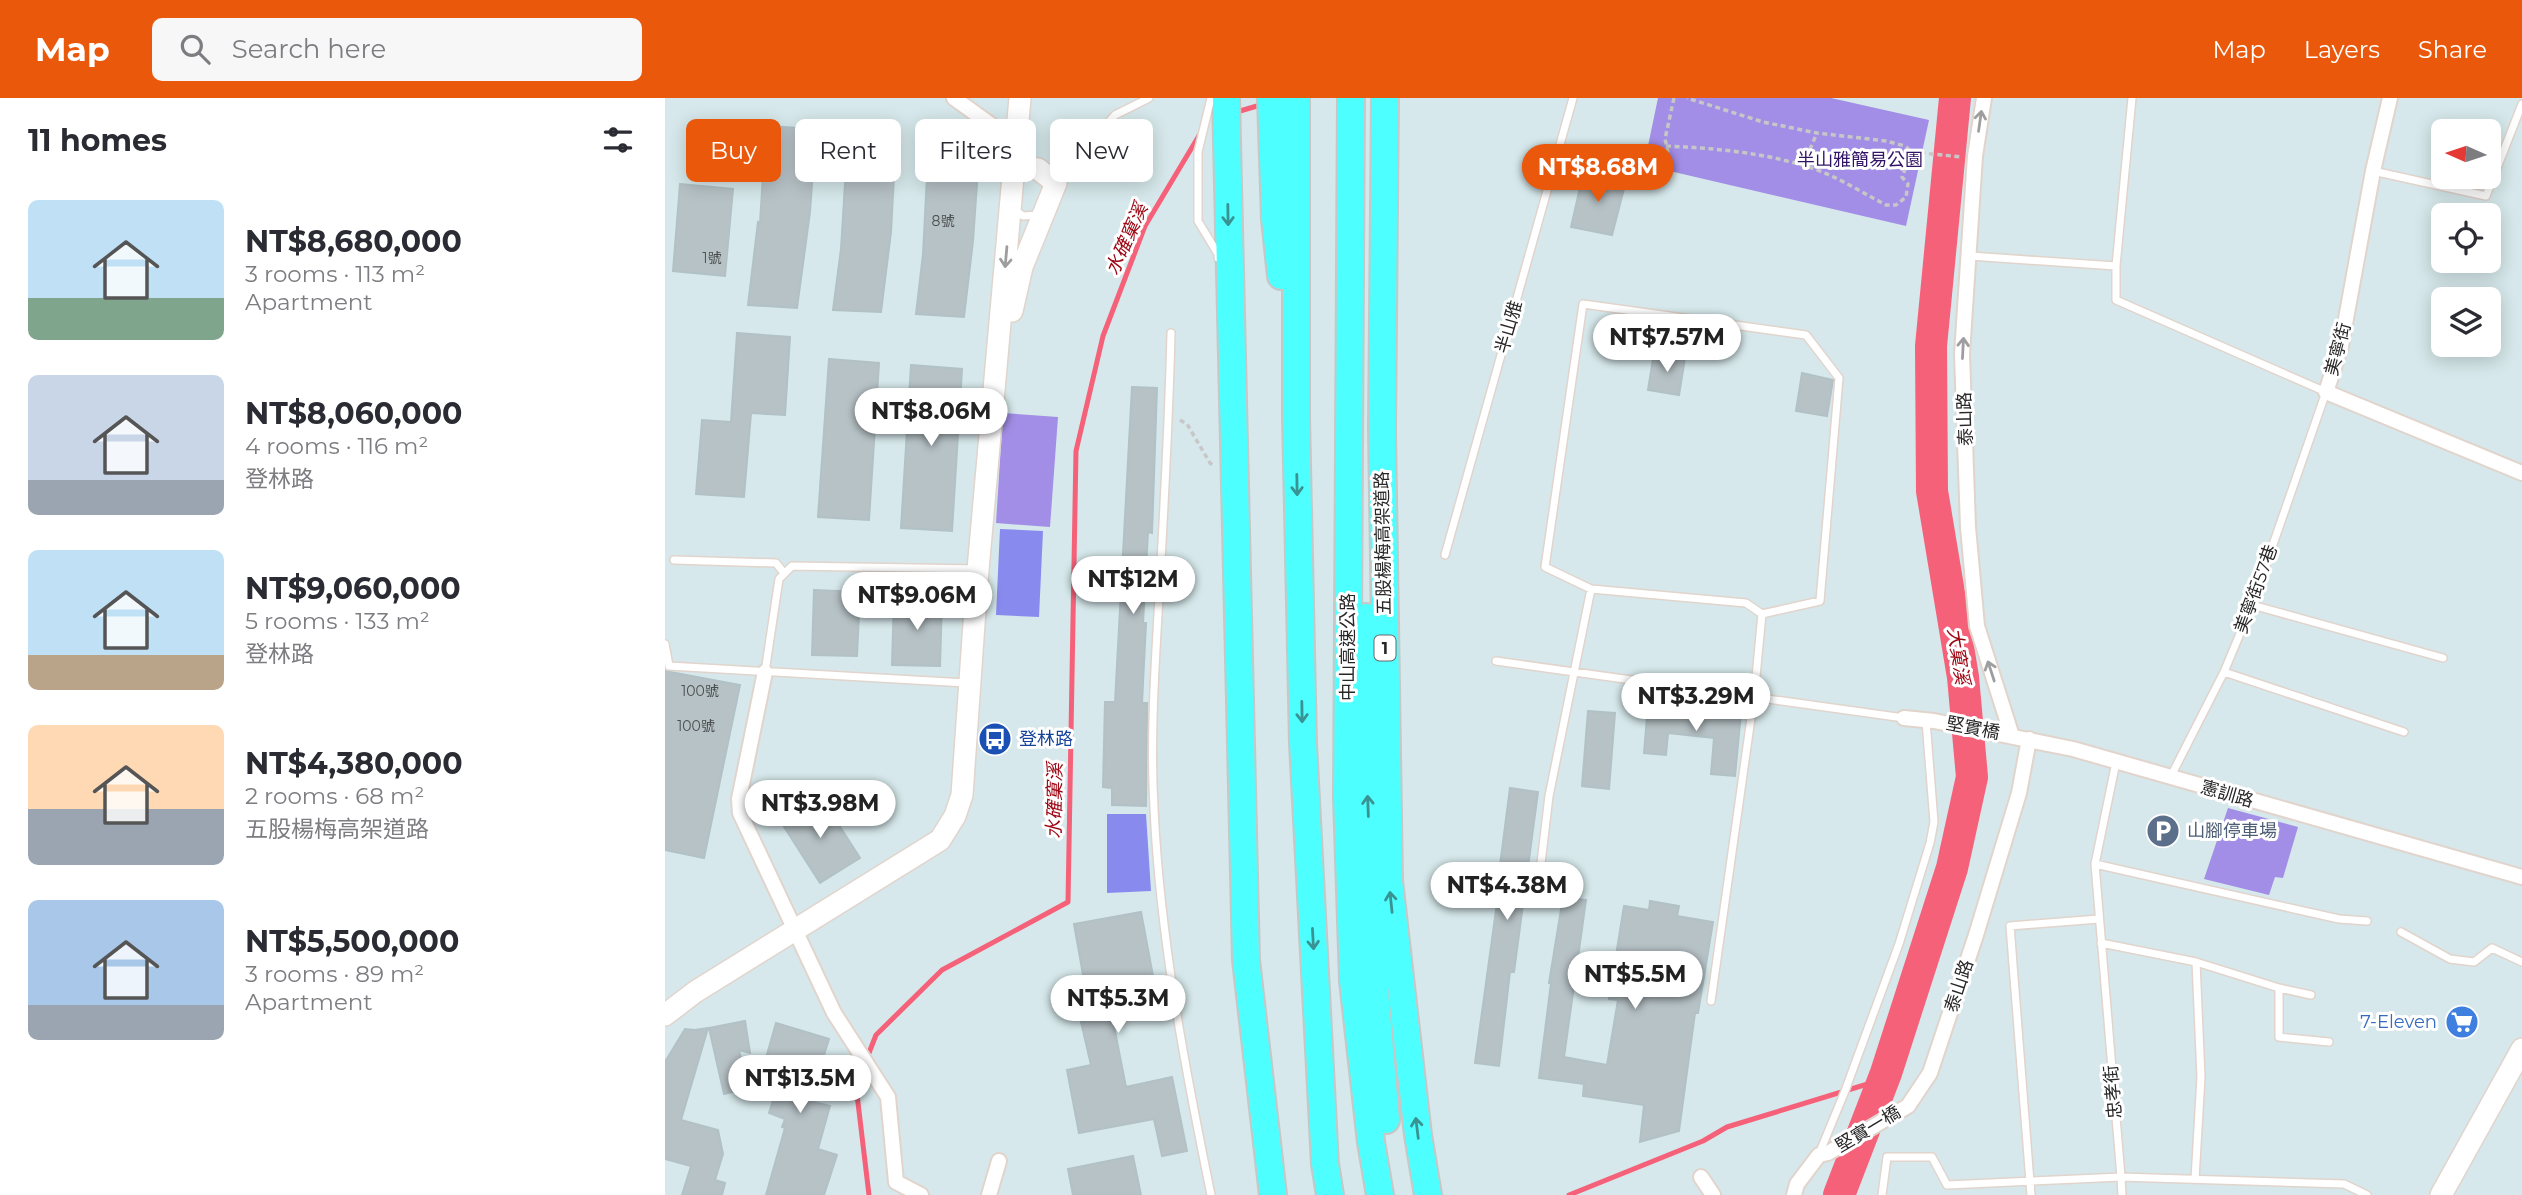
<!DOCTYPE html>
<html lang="en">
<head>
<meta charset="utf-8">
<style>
	:root { --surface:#fff; --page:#f7f7f7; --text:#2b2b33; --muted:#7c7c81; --accent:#ea580c }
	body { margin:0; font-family:Montserrat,"Noto Sans TC",sans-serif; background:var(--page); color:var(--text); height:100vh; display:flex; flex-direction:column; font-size:26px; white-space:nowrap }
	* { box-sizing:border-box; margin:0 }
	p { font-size:23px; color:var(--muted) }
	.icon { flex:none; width:38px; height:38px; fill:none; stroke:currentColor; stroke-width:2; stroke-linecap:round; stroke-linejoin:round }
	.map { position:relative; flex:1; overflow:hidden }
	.details { display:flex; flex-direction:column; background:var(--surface); width:665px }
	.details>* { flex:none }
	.top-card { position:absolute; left:21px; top:21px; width:665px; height:63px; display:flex; gap:14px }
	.needle { width:46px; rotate:273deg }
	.buttons { position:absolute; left:1766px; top:21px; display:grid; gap:14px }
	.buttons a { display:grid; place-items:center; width:70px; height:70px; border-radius:10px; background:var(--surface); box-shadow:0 4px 18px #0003; font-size:35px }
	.price { position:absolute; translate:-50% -60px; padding:0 16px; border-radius:24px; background:#fff; color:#222; font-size:23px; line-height:46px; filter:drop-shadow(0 2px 4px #0008) }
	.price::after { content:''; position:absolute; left:50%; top:42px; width:21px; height:16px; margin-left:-10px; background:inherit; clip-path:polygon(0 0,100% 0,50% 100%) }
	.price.active { background:var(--accent); color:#fff }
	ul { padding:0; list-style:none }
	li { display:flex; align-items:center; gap:21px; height:175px; padding:0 28px }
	li span { display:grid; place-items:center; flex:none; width:196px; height:140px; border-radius:10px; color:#555 }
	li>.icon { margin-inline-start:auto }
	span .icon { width:84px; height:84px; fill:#fffc; stroke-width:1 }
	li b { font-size:30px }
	h2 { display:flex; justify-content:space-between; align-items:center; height:84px; padding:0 28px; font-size:30px }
	.chip { padding:0 24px; border-radius:10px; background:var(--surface); box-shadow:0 4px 18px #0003; font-size:24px; line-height:63px }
	.chip.active { background:var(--accent); color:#fff }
	header { display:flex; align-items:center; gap:42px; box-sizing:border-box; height:98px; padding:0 35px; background:var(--accent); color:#fff }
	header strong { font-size:33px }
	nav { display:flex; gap:38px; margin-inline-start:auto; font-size:24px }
	.search { width:490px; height:63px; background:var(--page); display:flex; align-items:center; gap:18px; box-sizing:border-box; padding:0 24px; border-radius:10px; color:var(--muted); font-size:26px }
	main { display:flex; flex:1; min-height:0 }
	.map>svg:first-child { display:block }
	.green { fill:#a28ee6 }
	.pitch { fill:#898aee }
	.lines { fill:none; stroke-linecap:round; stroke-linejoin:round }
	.stream { stroke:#f56179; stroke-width:5 }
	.river { stroke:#f56179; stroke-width:32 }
	.building { fill:#b7c2c6; stroke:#b1c1c6; stroke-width:2 }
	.lane-casing { stroke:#e1d4cc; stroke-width:10 }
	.street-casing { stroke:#e1d4cc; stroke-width:18 }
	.secondary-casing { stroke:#e1d4cc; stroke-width:24 }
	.highway-casing { stroke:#c7c7c7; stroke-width:30 }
	.path { stroke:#c7c7c7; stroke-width:3.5; stroke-dasharray:5 3.5; stroke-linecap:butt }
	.lane { stroke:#fff; stroke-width:7 }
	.street { stroke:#fff; stroke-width:14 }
	.secondary { stroke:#fff; stroke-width:21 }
	.highway { stroke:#4dffff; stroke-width:26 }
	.oneway { stroke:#9e9e9e }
	.oneway2 { stroke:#3a9393 }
	.labels { text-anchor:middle; stroke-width:6; stroke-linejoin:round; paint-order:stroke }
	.number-label { font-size:14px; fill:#4b4e4f }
	.shield { fill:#fff; stroke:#686868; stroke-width:2 }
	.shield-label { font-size:16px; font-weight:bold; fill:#272727 }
	.park-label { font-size:18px; fill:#321466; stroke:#fff }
	.street-label { font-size:18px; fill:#272727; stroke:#fff }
	.transit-label { font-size:18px; fill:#164399; stroke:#fff; text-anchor:start }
	.service-label { font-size:18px; fill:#4e5e75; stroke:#fff; text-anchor:start }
	.shop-label { font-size:18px; fill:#366cbe; stroke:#fff; text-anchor:end }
	.water-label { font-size:19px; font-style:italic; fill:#9c0512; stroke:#fff }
</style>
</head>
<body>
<header>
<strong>Map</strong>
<div class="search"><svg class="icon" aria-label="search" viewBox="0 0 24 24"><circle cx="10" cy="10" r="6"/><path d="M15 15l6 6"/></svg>Search here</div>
<nav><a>Map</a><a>Layers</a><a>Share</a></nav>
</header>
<main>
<section class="details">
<h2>11 homes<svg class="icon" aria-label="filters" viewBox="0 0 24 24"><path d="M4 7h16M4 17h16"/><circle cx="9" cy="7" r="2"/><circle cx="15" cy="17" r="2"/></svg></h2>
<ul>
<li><span style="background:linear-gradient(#bfe0f5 70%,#7fa58c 0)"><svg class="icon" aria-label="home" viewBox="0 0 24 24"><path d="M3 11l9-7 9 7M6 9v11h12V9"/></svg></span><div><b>NT$8,680,000</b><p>3 rooms · 113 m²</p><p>Apartment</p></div></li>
<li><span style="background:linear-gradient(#c9d6e8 75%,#9aa5b1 0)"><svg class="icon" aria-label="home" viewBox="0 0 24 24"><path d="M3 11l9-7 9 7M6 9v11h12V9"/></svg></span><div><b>NT$8,060,000</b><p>4 rooms · 116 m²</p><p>登林路</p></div></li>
<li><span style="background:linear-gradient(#bfe0f5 75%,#b9a48a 0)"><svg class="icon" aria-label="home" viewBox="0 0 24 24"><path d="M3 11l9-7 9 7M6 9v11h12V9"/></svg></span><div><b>NT$9,060,000</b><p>5 rooms · 133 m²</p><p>登林路</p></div></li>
<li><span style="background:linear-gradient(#ffd9b3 60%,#9aa5b1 0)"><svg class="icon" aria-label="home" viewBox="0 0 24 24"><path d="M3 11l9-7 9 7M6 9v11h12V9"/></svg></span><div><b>NT$4,380,000</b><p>2 rooms · 68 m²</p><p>五股楊梅高架道路</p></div></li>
<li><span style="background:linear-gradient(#a9c7e8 75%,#9aa5b1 0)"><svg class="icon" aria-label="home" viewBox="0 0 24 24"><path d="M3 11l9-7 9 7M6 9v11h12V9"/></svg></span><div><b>NT$5,500,000</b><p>3 rooms · 89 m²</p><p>Apartment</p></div></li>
</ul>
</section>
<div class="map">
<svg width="1857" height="1097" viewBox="0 0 1857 1097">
	<rect width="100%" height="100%" fill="#d6e8eb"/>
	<path class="green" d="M 993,0 L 1166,0 L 1264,22 L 1241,128 L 979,67 Z
		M 338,315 L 393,319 L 385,429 L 331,425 Z
		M 1563,710 L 1633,729 L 1618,780 L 1610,779 L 1604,797 L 1539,781 Z"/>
	<path class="pitch" d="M 335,431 L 378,433 L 374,519 L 331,517 Z
		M 442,716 L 481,716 L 486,793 L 442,795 Z"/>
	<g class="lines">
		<path class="stream" d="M 568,15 L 599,6
			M 204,1097 L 191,988 L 211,937 L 277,872 L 403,804 L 411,353 L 438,238 L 480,128 L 535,36
			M 904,1097 L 1038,1043 L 1062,1029 L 1219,981"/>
		<path class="river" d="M 1174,1097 L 1221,975 L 1287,770 L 1307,679 L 1298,579 L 1267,393 L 1266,248 L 1290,0"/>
	</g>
	<path class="building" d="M 101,28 L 151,31 L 145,114 L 132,210 L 83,207 L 93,124 L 95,125 Z
		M 183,36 L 231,40 L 226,134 L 216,214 L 168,212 L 176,151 Z
		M 264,39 L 315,43 L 308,143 L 299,219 L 251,216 L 258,156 Z
		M 926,76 L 961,83 L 947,137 L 906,129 L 917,81 Z
		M 15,86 L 68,91 L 60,178 L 8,173 Z
		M 72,235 L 125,239 L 120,317 L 86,315 L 79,399 L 31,396 L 37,322 L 66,324 Z
		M 989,255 L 1020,260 L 1014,297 L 983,292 Z
		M 164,261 L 214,265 L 204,422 L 153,419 Z
		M 246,267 L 297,271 L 287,433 L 236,430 Z
		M 1137,275 L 1168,282 L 1162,318 L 1131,313 Z
		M 467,289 L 492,290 L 487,435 L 483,434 L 478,525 L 481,525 L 477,605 L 482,605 L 481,708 L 447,707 L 447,690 L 438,689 L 440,604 L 450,604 Z
		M 149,492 L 195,494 L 192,558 L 147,557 Z
		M 229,500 L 277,501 L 275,568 L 227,567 Z
		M 0,573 L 75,587 L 39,760 L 0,752 Z
		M 983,607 L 1076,615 L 1070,678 L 1046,676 L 1049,640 L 1003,635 L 1001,657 L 979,655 Z
		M 923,613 L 950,615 L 944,691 L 917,688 Z
		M 845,690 L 873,694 L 849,874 L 845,874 L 834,968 L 810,965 L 836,776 L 834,775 Z
		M 156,699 L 195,760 L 155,785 L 116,724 Z
		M 898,799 L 921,802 L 899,959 L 942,967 L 953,902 L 944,901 L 959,808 L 984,812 L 985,803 L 1014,808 L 1012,818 L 1048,824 L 1033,915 L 1030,915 L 1014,1033 L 975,1044 L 979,1007 L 918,998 L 919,986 L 874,980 L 886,885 L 884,885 Z
		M 476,814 L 491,894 L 444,903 L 461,989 L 507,979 L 522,1053 L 497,1058 L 489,1021 L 414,1035 L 402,972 L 426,967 L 416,924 L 426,922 L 409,826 Z
		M 80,923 L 85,955 L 74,952 L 83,990 L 59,996 L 44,930 Z
		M 111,925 L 164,941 L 150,986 L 154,987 L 149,1004 L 165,1008 L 153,1051 L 172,1057 L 159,1097 L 101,1097 L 120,1030 L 117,1029 L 120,1021 L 104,1015 L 120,966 L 101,960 Z
		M 43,930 L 16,1022 L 53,1032 L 58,1056 L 50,1082 L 60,1085 L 57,1097 L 17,1097 L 26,1068 L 0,1061 L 0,964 L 20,931 L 30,932 Z
		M 468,1058 L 476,1097 L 408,1097 L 403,1071 Z"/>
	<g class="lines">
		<defs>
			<path id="lane" d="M 546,0 L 533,54 L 533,123 L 553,156 L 553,160
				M 1708,73 L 1821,98 L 1857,6
				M 392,83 L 450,17 L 484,0
				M 349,111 L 358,118 L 373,117
				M 1305,158 L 1451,168 L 1451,202 L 1661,294 L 1587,507 L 1559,574 L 1506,678
				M 1451,168 L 1467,0
				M 506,235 C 504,323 499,411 494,499 C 490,569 485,640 489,710 C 495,840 520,970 546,1097
				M 780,457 L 908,0
				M 9,462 L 111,465 L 119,475
				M 926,491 L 880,469 L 918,206 L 1141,237 L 1174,280 L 1155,503 L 1097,516
				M 1587,507 L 1778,560
				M 0,546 L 4,568 L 301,585
				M 831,563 L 1239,620
				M 100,574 L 114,481 L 127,468 L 312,471
				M 1559,574 L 1739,634
				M 1451,664 L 1430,766 L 1456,1079 L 1679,1086 L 1702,1097
				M 1430,766 L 1674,821 L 1702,823
				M 874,782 L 884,698 L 926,491 L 1081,505 L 1097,516 L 1089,599 L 1046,903
				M 1736,834 L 1785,861 L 1809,864 L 1827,850 L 1857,864
				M 1436,845 L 1531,864 L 1614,890 L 1614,939 L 1664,944
				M 1614,890 L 1646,897
				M 1154,1056 L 1180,993 L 1234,846 L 1265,745 L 1269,724 L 1261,623
				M 1530,1081 L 1536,979 L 1531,864
				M 1217,1097 L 1222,1059 L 1267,1059 L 1282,1087 L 1456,1079 L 1457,1097
				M 1366,1097 L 1345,828 L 1434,821"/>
			<path id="street" d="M 289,0 L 329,29 L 353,34
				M 1319,0 L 1310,58 L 1297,256 L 1303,429 L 1312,528 L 1347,638
				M 1725,0 L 1708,73 L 1676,248 L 1661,294 L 1857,375
				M 100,574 L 74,701 L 75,715 L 169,915 L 223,999 L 231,1084 L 256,1097
				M 1239,620 L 1269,623 L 1408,651 L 1857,779
				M 1036,1079 L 1048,1097
				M 324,1097 L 334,1063
				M 1129,1097 L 1132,1086 L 1154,1057 L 1163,1055 L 1243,1008 L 1265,975 L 1311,837 L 1354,695 L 1364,641"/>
			<path id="secondary" d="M 347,213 L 357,169 L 391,85 L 373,71 L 350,67
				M 0,917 L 30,894 L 275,742 L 290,718 L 297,697 L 312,483 L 355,0
				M 1776,1097 L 1857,951"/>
			<path id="highway" d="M 561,0 L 581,862 L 608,1097
				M 606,0 L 610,121 L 616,178
				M 631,0 L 631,319 L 638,645 L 660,1066 L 665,1097
				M 686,0 L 682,700 L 688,883 L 706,1044 L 715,1097
				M 720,0 L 717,332 L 724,783 L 753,1037 L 763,1097
				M 701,519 L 702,697 L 709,882 L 721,1022"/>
		</defs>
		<use href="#lane" class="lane-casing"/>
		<use href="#street" class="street-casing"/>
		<use href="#secondary" class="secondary-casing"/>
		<use href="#highway" class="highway-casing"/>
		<path class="path" d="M 1001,48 C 1047,50 1093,54 1137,67 C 1167,75 1194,93 1221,107 L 1231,107 L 1241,99 L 1243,86 L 1237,79 L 1247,54 L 1240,48 L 1221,43 L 1152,35 L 1098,24 L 1022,0
			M 1247,54 L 1297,59
			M 1005,63 L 1000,41 L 1009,0
			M 1138,67 L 1152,35
			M 515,322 L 522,326 L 545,365 L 549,368"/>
		<use href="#lane" class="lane"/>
		<use href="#street" class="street"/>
		<use href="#secondary" class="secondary"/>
		<use href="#highway" class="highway"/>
	</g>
	<defs><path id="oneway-shaft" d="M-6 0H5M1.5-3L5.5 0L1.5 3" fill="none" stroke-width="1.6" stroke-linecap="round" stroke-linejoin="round" transform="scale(1.75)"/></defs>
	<g class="oneway">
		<use href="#oneway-shaft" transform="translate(1315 23) rotate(-82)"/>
		<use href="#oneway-shaft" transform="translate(341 159) rotate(95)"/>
		<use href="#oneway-shaft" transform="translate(1298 250) rotate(-87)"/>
		<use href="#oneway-shaft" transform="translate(1326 573) rotate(-108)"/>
	</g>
	<g class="oneway2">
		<use href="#oneway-shaft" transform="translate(563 117) rotate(89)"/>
		<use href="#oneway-shaft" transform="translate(632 387) rotate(89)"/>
		<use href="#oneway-shaft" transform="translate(637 614) rotate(89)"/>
		<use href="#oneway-shaft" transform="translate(703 708) rotate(-92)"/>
		<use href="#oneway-shaft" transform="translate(726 804) rotate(-96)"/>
		<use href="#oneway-shaft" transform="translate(648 841) rotate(87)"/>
		<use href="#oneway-shaft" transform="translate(752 1030) rotate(-97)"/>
	</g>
	<defs>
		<symbol id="bus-disc" viewBox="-11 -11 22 22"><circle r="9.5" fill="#1a4fb4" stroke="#fff"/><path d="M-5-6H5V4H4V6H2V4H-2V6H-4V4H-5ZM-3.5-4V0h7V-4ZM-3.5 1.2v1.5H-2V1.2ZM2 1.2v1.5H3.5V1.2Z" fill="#fff"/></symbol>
		<symbol id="parking-disc" viewBox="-11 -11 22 22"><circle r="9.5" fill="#5c6f8a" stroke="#fff"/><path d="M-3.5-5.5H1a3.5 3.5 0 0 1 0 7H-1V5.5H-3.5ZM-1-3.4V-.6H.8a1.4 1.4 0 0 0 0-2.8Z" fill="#fff"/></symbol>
		<symbol id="supermarket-disc" viewBox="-11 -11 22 22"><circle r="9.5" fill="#3f7fe0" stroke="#fff"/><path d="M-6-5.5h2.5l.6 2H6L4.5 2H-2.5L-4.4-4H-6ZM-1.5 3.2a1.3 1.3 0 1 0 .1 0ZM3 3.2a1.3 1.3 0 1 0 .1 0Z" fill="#fff"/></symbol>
	</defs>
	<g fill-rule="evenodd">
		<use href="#bus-disc" x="311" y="622" width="38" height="38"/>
		<use href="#parking-disc" x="1479" y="714" width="38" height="38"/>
		<use href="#supermarket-disc" x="1778" y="905" width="38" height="38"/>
	</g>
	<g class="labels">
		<g class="number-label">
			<text x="278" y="128">8號</text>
			<text x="47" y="165">1號</text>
			<text x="35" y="598">100號</text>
			<text x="31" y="633">100號</text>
		</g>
		<rect class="shield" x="709.5" y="537.5" width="21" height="25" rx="5"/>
		<g class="shield-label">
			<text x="720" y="556">1</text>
		</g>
		<g class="park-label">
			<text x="1195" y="68">半山雅簡易公園</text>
		</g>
		<g class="street-label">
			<text transform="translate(844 229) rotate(-74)" y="6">半山雅</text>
			<text transform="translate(1673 251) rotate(-75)" y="6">美寧街</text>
			<text transform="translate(1300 321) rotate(-92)" y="6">泰山路</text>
			<text transform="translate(718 445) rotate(-91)" y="6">五股楊梅高架道路</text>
			<text transform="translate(1591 491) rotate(-70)" y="6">美寧街57巷</text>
			<text transform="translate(683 549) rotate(-90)" y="6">中山高速公路</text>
			<text transform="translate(1308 630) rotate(11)" y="6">堅實橋</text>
			<text transform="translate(1562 696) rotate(16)" y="6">憲訓路</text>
			<text transform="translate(1294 888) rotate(-72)" y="6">泰山路</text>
			<text transform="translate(1448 994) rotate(-95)" y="6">忠孝街</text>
			<text transform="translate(1203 1031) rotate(-31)" y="6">堅實一橋</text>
		</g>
		<g class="transit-label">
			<text x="354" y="647">登林路</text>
		</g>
		<g class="service-label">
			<text x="1522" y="739">山腳停車場</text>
		</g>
		<g class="shop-label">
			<text x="1772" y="930">7-Eleven</text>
		</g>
		<g class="water-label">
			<text transform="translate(461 141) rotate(-66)" y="7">水確窠溪</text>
			<text transform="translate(1294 558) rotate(81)" y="7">大窠溪</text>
			<text transform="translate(389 703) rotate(-89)" y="7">水確窠溪</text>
		</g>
	</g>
</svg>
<div class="buttons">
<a><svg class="needle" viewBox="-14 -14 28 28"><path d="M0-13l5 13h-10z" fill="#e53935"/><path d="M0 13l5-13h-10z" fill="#7c7c81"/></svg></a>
<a><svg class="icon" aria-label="locate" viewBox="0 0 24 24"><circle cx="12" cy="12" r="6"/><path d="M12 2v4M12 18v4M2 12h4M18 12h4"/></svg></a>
<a><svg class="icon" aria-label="layers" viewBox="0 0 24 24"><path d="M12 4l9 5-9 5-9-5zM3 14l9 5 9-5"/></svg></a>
</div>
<b class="price active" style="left:933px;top:106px">NT$8.68M</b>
<b class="price" style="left:1002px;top:276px">NT$7.57M</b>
<b class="price" style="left:266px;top:350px">NT$8.06M</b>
<b class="price" style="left:468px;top:518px">NT$12M</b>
<b class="price" style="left:252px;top:534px">NT$9.06M</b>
<b class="price" style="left:1031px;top:635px">NT$3.29M</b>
<b class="price" style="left:155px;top:742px">NT$3.98M</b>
<b class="price" style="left:842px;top:824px">NT$4.38M</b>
<b class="price" style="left:970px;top:913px">NT$5.5M</b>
<b class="price" style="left:453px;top:937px">NT$5.3M</b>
<b class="price" style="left:135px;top:1017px">NT$13.5M</b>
<div class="top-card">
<a class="chip active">Buy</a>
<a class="chip">Rent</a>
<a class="chip">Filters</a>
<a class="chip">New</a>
</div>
</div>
</main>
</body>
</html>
